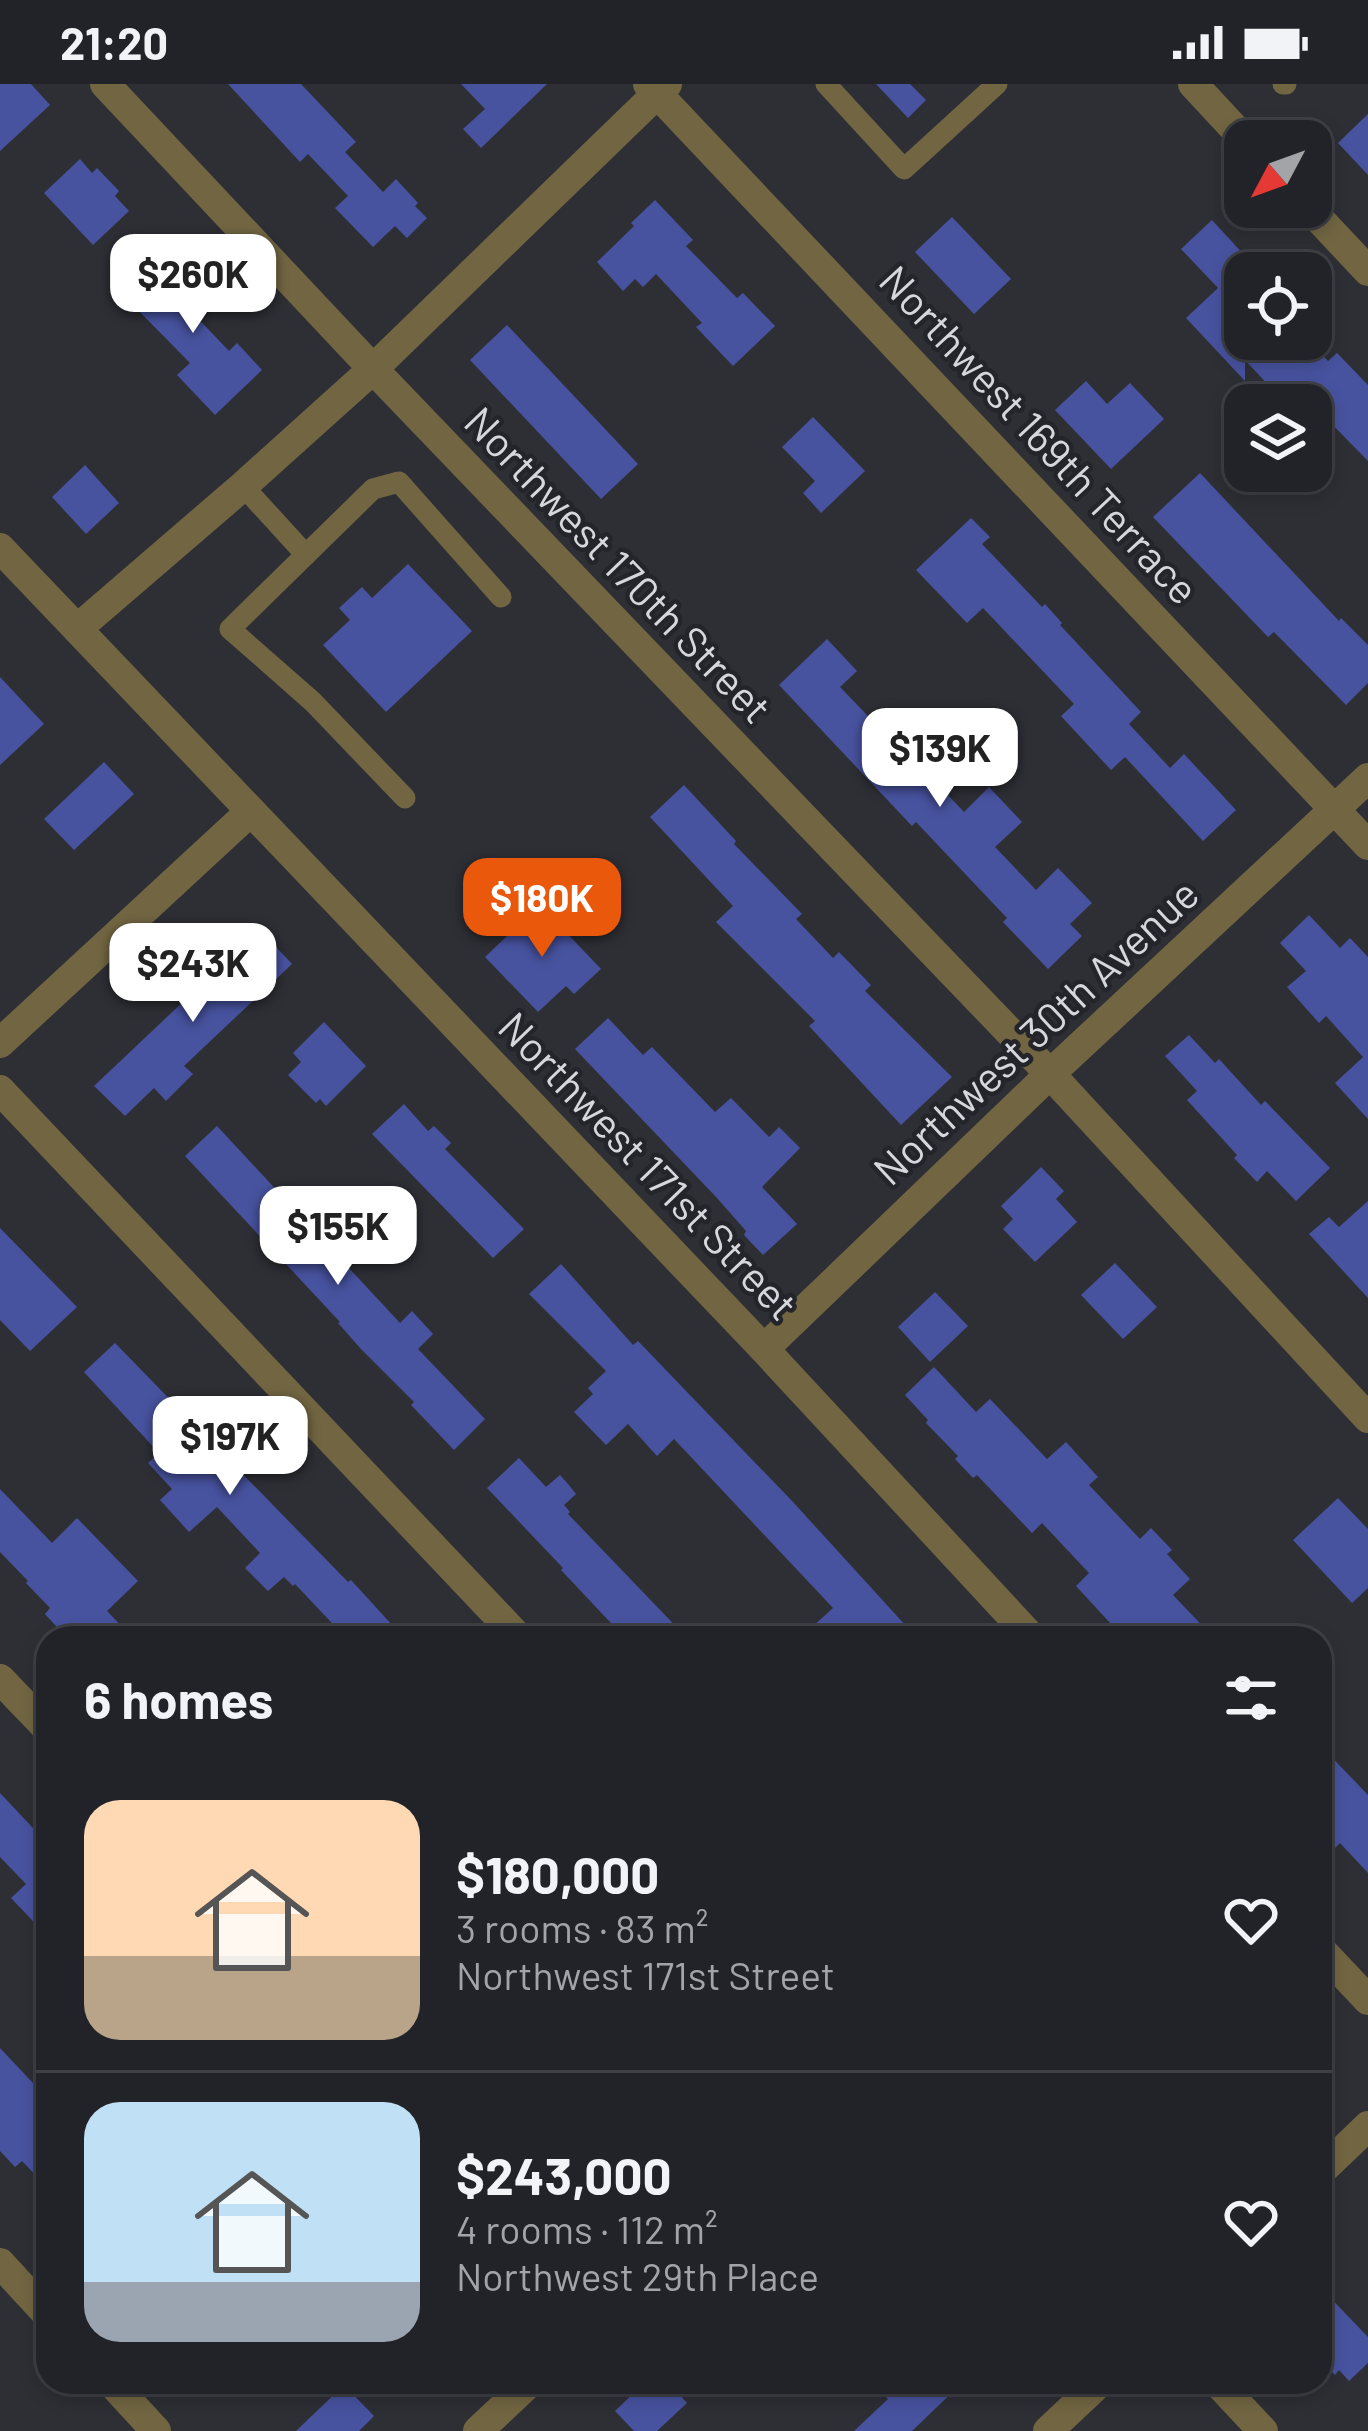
<!DOCTYPE html>
<html lang="en">
<head>
<meta charset="utf-8">
<style>
	:root { --surface:#222328; --page:#2e2f34; --text:#f1f3f6; --muted:#a2a4a8; --line:#3f4045; --accent:#ea580c }
	body { margin:0; font-family:Barlow,sans-serif; background:var(--page); color:var(--text); height:100vh; display:flex; flex-direction:column; font-size:45px; white-space:nowrap }
	* { box-sizing:border-box; margin:0 }
	p { font-size:39px; color:var(--muted) }
	.icon { flex:none; width:66px; height:66px; fill:none; stroke:currentColor; stroke-width:2; stroke-linecap:round; stroke-linejoin:round }
	.map { position:relative; flex:1; overflow:hidden }
	.side { position:absolute; left:36px; top:1542px; width:1296px; height:768px; display:flex; flex-direction:column; background:var(--surface); border-radius:36px; box-shadow:0 6px 18px #0003,0 0 0 3px var(--line) }
	.side>* { flex:none }
	.needle { width:78px; rotate:229deg }
	.tools { position:absolute; left:1224px; top:36px; display:grid; gap:24px }
	.tools a { display:grid; place-items:center; width:108px; height:108px; border-radius:24px; background:var(--surface); box-shadow:0 6px 18px #0003,0 0 0 3px var(--line); font-size:60px }
	.price { position:absolute; translate:-50% -102px; padding:0 27px; border-radius:24px; background:#fff; color:#222; font-size:39px; line-height:78px; filter:drop-shadow(0 3px 6px #0008) }
	.price::after { content:''; position:absolute; left:50%; top:72px; width:36px; height:27px; margin-left:-18px; background:inherit; clip-path:polygon(0 0,100% 0,50% 100%) }
	.price.current { background:var(--accent); color:#fff }
	ul { padding:0; list-style:none }
	li { display:flex; align-items:center; gap:36px; height:300px; padding:0 48px }
	li+li { border-top:3px solid var(--line) }
	li span { display:grid; place-items:center; flex:none; width:336px; height:240px; border-radius:36px; color:#555 }
	li>.icon { margin-inline-start:auto }
	span .icon { width:144px; height:144px; fill:#fffc; stroke-width:1 }
	li b { font-size:51px }
	h2 { display:flex; justify-content:space-between; align-items:center; height:144px; padding:0 48px; font-size:51px }
	.status { display:flex; justify-content:space-between; align-items:center; height:84px; padding:0 60px; background:var(--surface); direction:ltr }
	.status svg { height:33px; fill:currentColor }
	.map>svg:first-child { display:block }
	.building { fill:#4853a0 }
	.lines { fill:none; stroke-linecap:round; stroke-linejoin:round }
	.service { stroke:#726642; stroke-width:21 }
	.minor { stroke:#726642; stroke-width:30 }
	.tertiary { stroke:#726642; stroke-width:30 }
	.labels { text-anchor:middle; stroke-width:9; stroke-linejoin:round; paint-order:stroke }
	.street-label { font-size:42px; fill:#d6d7da; stroke:#24252b }
</style>
</head>
<body>
<div class="status"><b>21:20</b><svg viewBox="0 0 49 12"><path d="M0 12V9h3v3zM5 12V6h3v6zM10 12V3h3v9zM15 12V0h3v12zM26 1h20v11H26zM47 4h2v5h-2z"/></svg></div>
<div class="map">
<svg width="1368" height="2347" viewBox="0 0 1368 2347">
	<rect width="100%" height="100%" fill="#2e2f35"/>
	<path class="building" d="M 0,0 L 31,0 L 50,21 L 0,67 Z
		M 228,0 L 301,0 L 356,58 L 345,68 L 383,108 L 396,95 L 418,119 L 415,122 L 427,134 L 407,154 L 395,142 L 373,163 L 335,124 L 348,112 L 308,70 L 300,78 Z
		M 461,0 L 547,0 L 481,64 L 463,45 L 485,25 Z
		M 876,0 L 910,0 L 926,16 L 908,34 Z
		M 1368,30 L 1368,91 L 1338,59 Z
		M 80,75 L 92,89 L 97,84 L 119,107 L 115,112 L 129,127 L 93,161 L 44,109 Z
		M 655,116 L 693,156 L 686,162 L 737,214 L 743,209 L 775,242 L 733,282 L 696,243 L 702,239 L 656,190 L 643,203 L 635,195 L 623,207 L 597,178 L 634,142 L 631,139 Z
		M 952,133 L 1011,195 L 974,230 L 915,168 Z
		M 1212,136 L 1245,172 L 1245,255 L 1307,255 L 1328,277 L 1337,269 L 1368,301 L 1368,377 L 1313,321 L 1287,321 L 1245,276 L 1245,297 L 1186,234 L 1218,204 L 1181,165 Z
		M 170,171 L 203,204 L 186,222 L 229,267 L 237,259 L 262,286 L 215,331 L 177,291 L 190,279 L 126,214 Z
		M 507,241 L 638,380 L 601,415 L 470,276 Z
		M 1086,297 L 1107,320 L 1130,299 L 1164,335 L 1111,385 L 1055,326 Z
		M 813,333 L 865,387 L 821,429 L 803,409 L 815,397 L 782,363 Z
		M 85,381 L 119,419 L 86,450 L 52,413 Z
		M 1200,389 L 1339,537 L 1341,534 L 1368,561 L 1368,599 L 1346,621 L 1274,548 L 1268,553 L 1153,433 Z
		M 971,434 L 990,453 L 982,460 L 1042,523 L 1045,520 L 1062,539 L 1060,541 L 1141,628 L 1129,640 L 1170,684 L 1184,670 L 1236,726 L 1203,757 L 1125,673 L 1111,686 L 1061,632 L 1074,620 L 983,524 L 967,539 L 916,486 Z
		M 408,480 L 472,547 L 386,628 L 323,561 L 350,536 L 339,524 L 362,503 L 372,514 Z
		M 827,555 L 857,587 L 840,603 L 892,657 L 895,655 L 964,728 L 989,703 L 1022,738 L 995,763 L 1036,806 L 1058,784 L 1092,819 L 1070,840 L 1082,852 L 1048,885 L 1003,838 L 1007,834 L 916,738 L 912,742 L 779,601 Z
		M 0,593 L 44,640 L 0,681 Z
		M 104,678 L 134,710 L 74,766 L 44,735 Z
		M 684,701 L 736,757 L 734,760 L 802,830 L 796,835 L 833,874 L 839,868 L 871,901 L 865,907 L 952,993 L 901,1041 L 809,942 L 815,937 L 716,838 L 733,822 L 650,733 Z
		M 540,821 L 601,885 L 574,910 L 566,902 L 538,928 L 485,873 Z
		M 1309,831 L 1340,864 L 1350,854 L 1368,873 L 1368,1035 L 1335,999 L 1363,973 L 1326,932 L 1319,939 L 1287,903 L 1306,887 L 1280,859 Z
		M 261,847 L 292,880 L 184,982 L 193,990 L 166,1017 L 154,1004 L 125,1032 L 94,1002 L 205,897 L 202,894 L 230,868 L 234,872 Z
		M 608,934 L 643,971 L 652,963 L 715,1028 L 731,1014 L 769,1053 L 779,1043 L 800,1064 L 762,1103 L 797,1140 L 763,1171 L 744,1151 L 746,1147 L 717,1114 L 575,965 Z
		M 324,938 L 366,982 L 326,1022 L 320,1015 L 316,1019 L 288,991 L 301,978 L 293,969 Z
		M 1189,951 L 1215,979 L 1219,975 L 1261,1021 L 1265,1017 L 1330,1084 L 1296,1117 L 1267,1087 L 1257,1098 L 1234,1074 L 1237,1071 L 1187,1016 L 1197,1007 L 1165,972 Z
		M 404,1020 L 428,1047 L 434,1042 L 451,1059 L 445,1065 L 524,1145 L 493,1174 L 372,1050 Z
		M 217,1042 L 400,1239 L 412,1227 L 433,1250 L 418,1265 L 485,1335 L 454,1366 L 411,1321 L 414,1318 L 361,1265 L 338,1239 L 340,1238 L 185,1072 Z
		M 1041,1083 L 1064,1107 L 1056,1115 L 1077,1138 L 1035,1178 L 1003,1145 L 1013,1135 L 1001,1122 Z
		M 1368,1117 L 1368,1214 L 1309,1150 L 1329,1133 L 1339,1143 Z
		M 0,1144 L 77,1223 L 30,1267 L 0,1236 Z
		M 1115,1179 L 1157,1223 L 1123,1255 L 1081,1211 Z
		M 561,1180 L 633,1261 L 638,1257 L 793,1418 L 917,1554 L 800,1554 L 833,1524 L 674,1355 L 657,1372 L 628,1340 L 606,1361 L 574,1328 L 593,1310 L 588,1304 L 606,1287 L 529,1210 Z
		M 935,1208 L 968,1242 L 930,1278 L 898,1243 Z
		M 115,1259 L 348,1498 L 351,1496 L 393,1542 L 380,1554 L 346,1554 L 295,1500 L 293,1502 L 284,1493 L 268,1507 L 245,1484 L 260,1469 L 217,1423 L 189,1448 L 160,1416 L 172,1405 L 148,1379 L 159,1369 L 84,1288 Z
		M 934,1283 L 976,1328 L 990,1315 L 1047,1375 L 1066,1358 L 1098,1393 L 1089,1401 L 1140,1455 L 1151,1444 L 1172,1466 L 1167,1470 L 1190,1495 L 1173,1511 L 1214,1554 L 1147,1554 L 1133,1541 L 1122,1552 L 1076,1502 L 1089,1489 L 1042,1439 L 1032,1449 L 977,1391 L 973,1394 L 955,1375 L 958,1372 L 926,1339 L 928,1336 L 905,1311 Z
		M 519,1374 L 546,1403 L 560,1391 L 568,1400 L 576,1410 L 564,1421 L 570,1428 L 568,1430 L 687,1554 L 625,1554 L 561,1486 L 563,1484 L 487,1404 Z
		M 0,1405 L 52,1459 L 77,1434 L 138,1497 L 107,1527 L 133,1554 L 67,1554 L 45,1530 L 50,1524 L 26,1499 L 28,1497 L 0,1468 Z
		M 1338,1414 L 1368,1445 L 1368,1504 L 1352,1519 L 1293,1456 Z
		M 1320,1661 L 1368,1711 L 1368,1789 L 1340,1759 L 1334,1765 L 1320,1750 Z
		M 0,1709 L 48,1760 L 48,1853 L 11,1814 L 26,1800 L 0,1773 Z
		M 0,1964 L 48,2015 L 48,2104 L 22,2077 L 15,2083 L 0,2067 Z
		M 1320,2203 L 1368,2253 L 1368,2279 L 1349,2297 L 1339,2286 L 1335,2291 L 1320,2276 Z
		M 645,2298 L 668,2298 L 687,2319 L 657,2347 L 634,2347 L 615,2327 Z
		M 900,2298 L 963,2298 L 912,2347 L 854,2347 L 888,2315 L 885,2312 Z
		M 344,2301 L 374,2332 L 359,2347 L 296,2347 Z"/>
	<g class="lines">
		<path class="service" d="M 826,0 L 904,85 L 997,0
			M 1283,0 L 1286,0
			M 243,402 L 306,471
			M 405,714 L 313,618 L 230,545 L 373,405 L 399,398 L 501,513"/>
		<path class="minor" d="M 105,0 L 373,285 L 1050,990 L 1368,1334
			M 648,0 L 1368,761
			M 1193,0 L 1246,57
			M 1308,123 L 1368,187
			M 0,464 L 764,1265 L 1032,1554
			M 77,545 L 243,402 L 373,285 L 667,0
			M 0,959 L 251,727
			M 0,1006 L 519,1554
			M 764,1265 L 1050,990 L 1368,694
			M 0,1595 L 48,1645
			M 1320,1865 L 1368,1916
			M 0,2179 L 48,2231
			M 111,2298 L 156,2347
			M 1217,2298 L 1263,2347
			M 478,2347 L 530,2298"/>
		<path class="tertiary" d="M 1320,2088 L 1368,2042
			M 1048,2347 L 1100,2298"/>
	</g>
	<g class="labels">
		<g class="street-label">
			<text transform="translate(1039 351) rotate(47)" y="15">Northwest 169th Terrace</text>
			<text transform="translate(618 481) rotate(46)" y="15">Northwest 170th Street</text>
			<text transform="translate(1036 948) rotate(-43)" y="15">Northwest 30th Avenue</text>
			<text transform="translate(648 1082) rotate(46)" y="15">Northwest 171st Street</text>
		</g>
	</g>
</svg>
<div class="tools">
<a><svg class="needle" viewBox="-14 -14 28 28"><path d="M0-13l5 13h-10z" fill="#e53935"/><path d="M0 13l5-13h-10z" fill="#a2a4a8"/></svg></a>
<a><svg class="icon" aria-label="locate" viewBox="0 0 24 24"><circle cx="12" cy="12" r="6"/><path d="M12 2v4M12 18v4M2 12h4M18 12h4"/></svg></a>
<a><svg class="icon" aria-label="layers" viewBox="0 0 24 24"><path d="M12 4l9 5-9 5-9-5zM3 14l9 5 9-5"/></svg></a>
</div>
<b class="price" style="left:193px;top:252px">$260K</b>
<b class="price" style="left:940px;top:726px">$139K</b>
<b class="price current" style="left:542px;top:876px">$180K</b>
<b class="price" style="left:193px;top:941px">$243K</b>
<b class="price" style="left:338px;top:1204px">$155K</b>
<b class="price" style="left:230px;top:1414px">$197K</b>
<section class="side">
<h2>6 homes<svg class="icon" aria-label="filters" viewBox="0 0 24 24"><path d="M4 7h16M4 17h16"/><circle cx="9" cy="7" r="2"/><circle cx="15" cy="17" r="2"/></svg></h2>
<ul>
<li><span style="background:linear-gradient(#ffd9b3 65%,#b9a48a 0)"><svg class="icon" aria-label="home" viewBox="0 0 24 24"><path d="M3 11l9-7 9 7M6 9v11h12V9"/></svg></span><div><b>$180,000</b><p>3 rooms · 83 m²</p><p>Northwest 171st Street</p></div><svg class="icon" aria-label="heart" viewBox="0 0 24 24"><path d="M12 20l-8-8c-3-5 5-10 8-4 3-6 11-1 8 4z"/></svg></li>
<li><span style="background:linear-gradient(#bfe0f5 75%,#9aa5b1 0)"><svg class="icon" aria-label="home" viewBox="0 0 24 24"><path d="M3 11l9-7 9 7M6 9v11h12V9"/></svg></span><div><b>$243,000</b><p>4 rooms · 112 m²</p><p>Northwest 29th Place</p></div><svg class="icon" aria-label="heart" viewBox="0 0 24 24"><path d="M12 20l-8-8c-3-5 5-10 8-4 3-6 11-1 8 4z"/></svg></li>
</ul>
</section>
</div>
</body>
</html>
